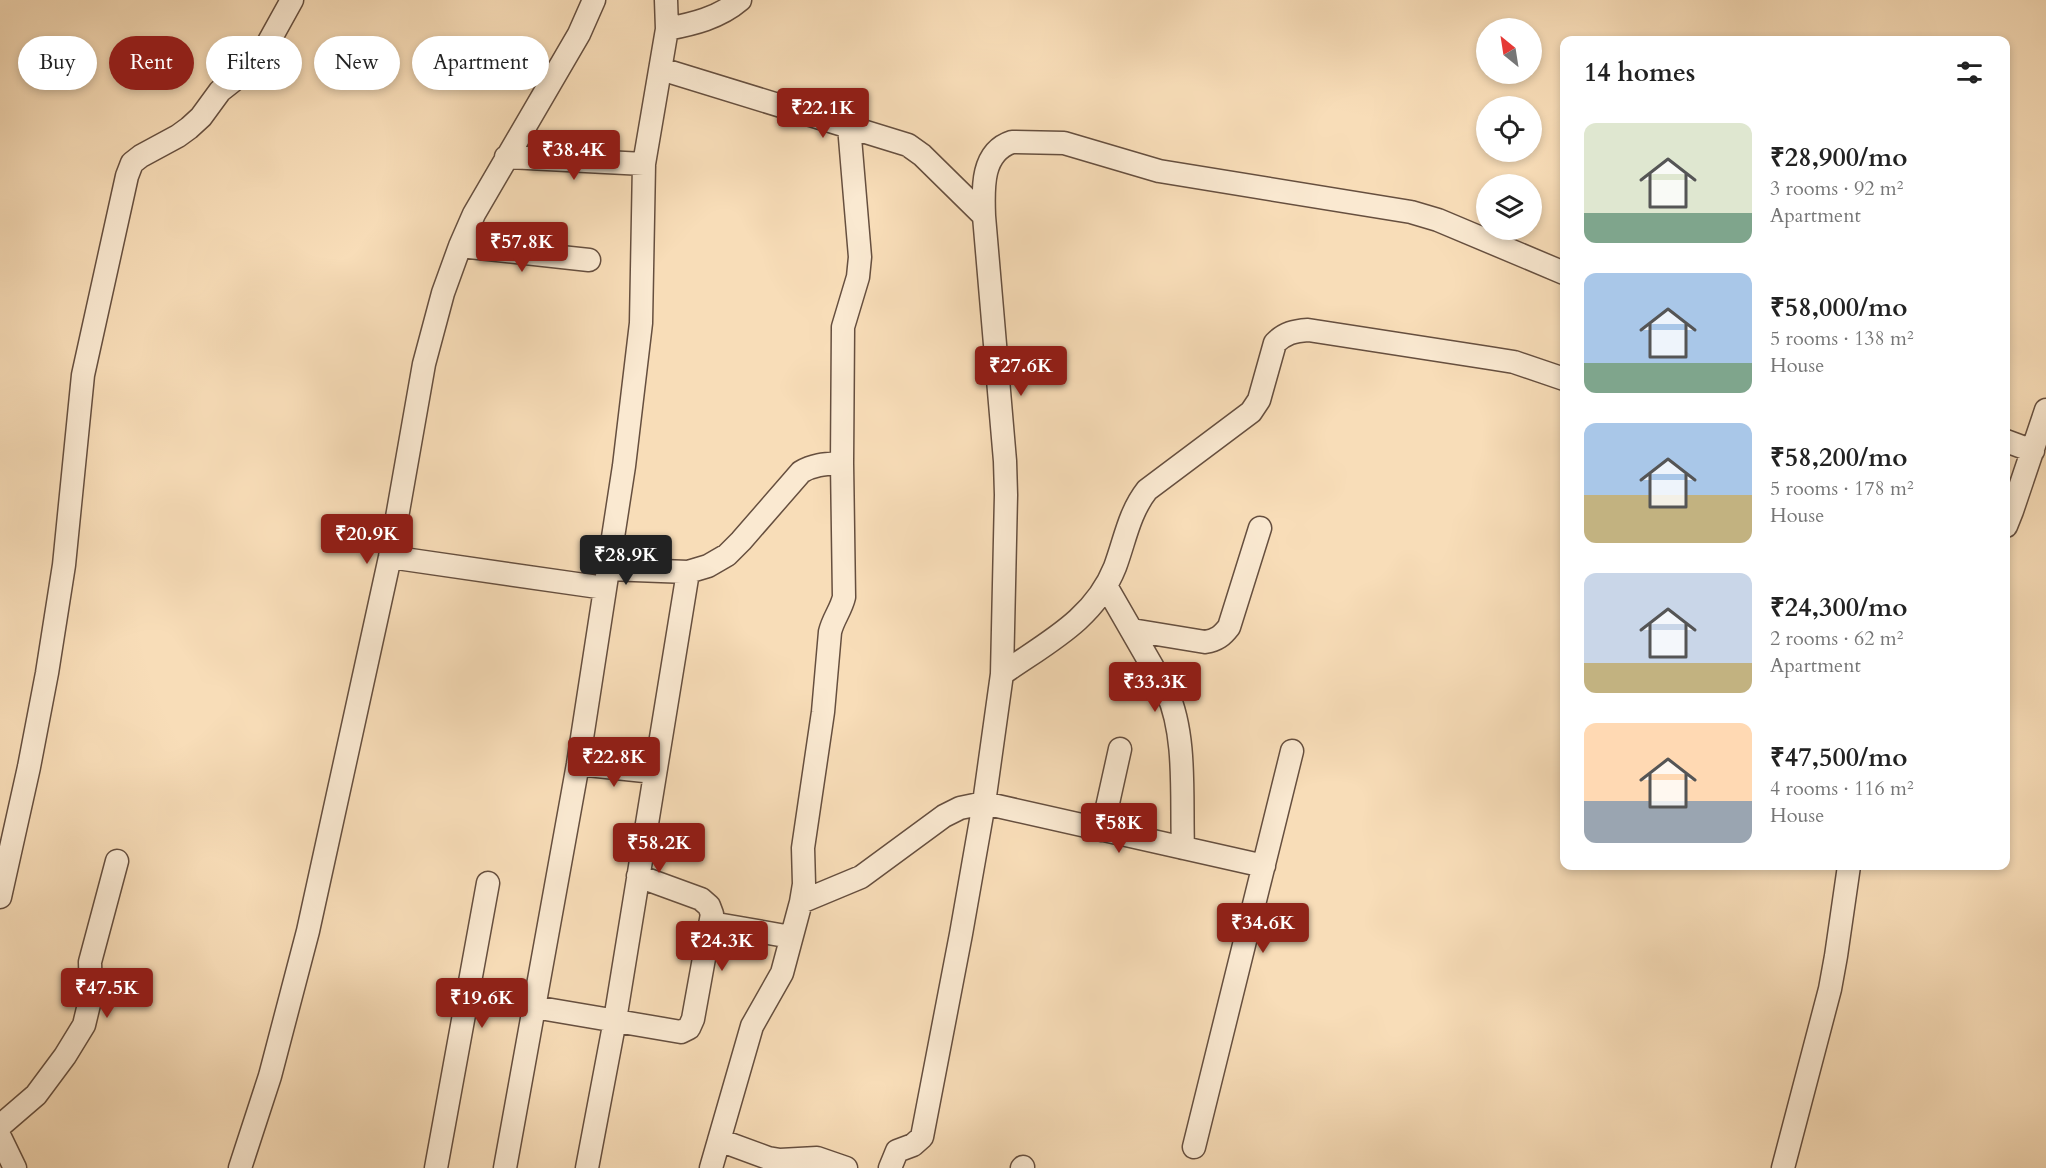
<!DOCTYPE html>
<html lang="en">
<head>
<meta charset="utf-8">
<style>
	:root { --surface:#fff; --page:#f6f6f6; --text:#222; --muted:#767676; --accent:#8f2418 }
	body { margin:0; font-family:Cardo,serif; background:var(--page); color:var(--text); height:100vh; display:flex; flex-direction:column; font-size:22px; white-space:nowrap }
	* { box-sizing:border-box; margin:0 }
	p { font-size:20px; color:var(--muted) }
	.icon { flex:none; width:33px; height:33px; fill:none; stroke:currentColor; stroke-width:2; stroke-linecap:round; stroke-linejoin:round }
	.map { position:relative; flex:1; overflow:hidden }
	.drawer { position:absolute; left:1560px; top:36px; width:450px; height:834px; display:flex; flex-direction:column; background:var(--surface); border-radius:12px; box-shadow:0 3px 9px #0003 }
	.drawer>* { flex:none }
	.hud { position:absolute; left:18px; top:36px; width:570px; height:54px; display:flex; gap:12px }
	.needle { width:39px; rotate:330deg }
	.controls { position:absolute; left:1476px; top:18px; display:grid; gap:12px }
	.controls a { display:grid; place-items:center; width:66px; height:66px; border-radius:50%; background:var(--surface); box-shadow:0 3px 9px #0003; font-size:30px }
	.price { position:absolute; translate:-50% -51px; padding:0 14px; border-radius:6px; background:var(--accent); color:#fff; font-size:20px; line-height:39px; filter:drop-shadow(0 2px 3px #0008) }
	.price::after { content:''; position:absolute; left:50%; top:36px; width:18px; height:14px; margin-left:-9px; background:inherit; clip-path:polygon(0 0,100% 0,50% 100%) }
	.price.active { background:#222; color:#fff }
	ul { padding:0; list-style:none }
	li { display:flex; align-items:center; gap:18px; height:150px; padding:0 24px }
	li span { display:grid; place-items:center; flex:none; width:168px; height:120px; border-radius:12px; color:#555 }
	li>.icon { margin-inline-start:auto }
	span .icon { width:72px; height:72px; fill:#fffc; stroke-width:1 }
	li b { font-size:26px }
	h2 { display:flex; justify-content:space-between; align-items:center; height:72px; padding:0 24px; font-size:26px }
	.chip { padding:0 21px; border-radius:27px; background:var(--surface); box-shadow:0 3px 9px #0003; font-size:21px; line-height:54px }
	.chip.active { background:var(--accent); color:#fff }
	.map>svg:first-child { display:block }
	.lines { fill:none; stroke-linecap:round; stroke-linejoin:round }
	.street-casing { stroke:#664f3f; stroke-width:25 }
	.street { stroke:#fae9d1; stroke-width:22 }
</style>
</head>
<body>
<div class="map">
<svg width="2046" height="1168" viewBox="0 0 2046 1168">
	<rect width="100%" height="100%" fill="#f8ddb8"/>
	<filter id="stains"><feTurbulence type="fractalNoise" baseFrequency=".00333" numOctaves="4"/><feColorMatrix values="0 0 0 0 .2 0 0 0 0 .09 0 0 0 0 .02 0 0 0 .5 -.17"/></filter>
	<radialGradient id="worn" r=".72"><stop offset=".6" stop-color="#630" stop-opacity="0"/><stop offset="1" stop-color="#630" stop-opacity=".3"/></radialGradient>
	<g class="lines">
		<defs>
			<path id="street" d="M 667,29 C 693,24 719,18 740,0
				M 661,69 L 908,145 L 922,155 L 984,216
				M 506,157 L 644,164
				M 460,246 L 589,260
				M 2006,441 L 2033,451
				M 2006,526 L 2012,511 L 2046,410
				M 390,557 L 605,588
				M 608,569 L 688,572 L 708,566 L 727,555 L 741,541 L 801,472 C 814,464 827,464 842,463
				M 1106,586 L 1167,692 C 1187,736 1181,799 1183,848
				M 1132,630 L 1205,642 C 1217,640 1222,636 1229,627 L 1260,528
				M 1002,674 C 1046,643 1094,620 1115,567 C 1125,540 1129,513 1147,490 L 1251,412 L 1259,400 L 1275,343 C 1285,333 1294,331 1308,330 L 1489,358 L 1514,362 L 1564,379
				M 578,764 L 654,772
				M 1102,830 L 1120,749
				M 0,897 L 29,767 L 47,673 L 64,565 L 83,375 L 127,176 L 132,163 L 141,156 L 178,136 L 189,128 L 201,117 L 220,91 L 253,65 L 261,56 L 292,0
				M 801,902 L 861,877 L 944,816 L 960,808 L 984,803 L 1264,866
				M 711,923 L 791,937
				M 534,1007 L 681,1032 L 689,1028 L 693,1019 L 712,914 L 709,906 L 701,899 L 638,876
				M 0,1126 L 36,1095 L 65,1056 L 84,1025 L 91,996 L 90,962 L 117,861
				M 0,1137 L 15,1168
				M 719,1140 L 768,1158 L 780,1160 L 817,1158 L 846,1168
				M 1194,1147 L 1292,751
				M 240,1168 L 270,1076 L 308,931 L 390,557 L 424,364 L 443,293 L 460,246 L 474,214 L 579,34 L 594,0
				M 436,1168 L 488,883
				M 505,1168 L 578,764 L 624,466 L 641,323 L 644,164 L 667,29 L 666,0
				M 587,1168 L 615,1020 L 688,572
				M 711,1168 L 752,1026 L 782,973 L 801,902 L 804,884 L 803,848 L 823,712 L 830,632 C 833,619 841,610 844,597 L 842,463 L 843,327 L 858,277 L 860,257 L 849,126
				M 890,1168 L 897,1151 L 913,1145 L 922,1137 L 961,934 L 984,803 L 1002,674 L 1006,495 L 1005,461 L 984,216 C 983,189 981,152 1012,142 L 1064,143 L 1159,171 L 1411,212 L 1438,220 L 1564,273
				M 1022,1168 L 1023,1167
				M 1783,1168 L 1830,989 L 1836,956 L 1849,866"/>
		</defs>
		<use href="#street" class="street-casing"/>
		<use href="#street" class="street"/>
	</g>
	<rect width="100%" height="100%" filter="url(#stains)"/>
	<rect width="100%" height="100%" fill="url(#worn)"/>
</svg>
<div class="controls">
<a><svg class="needle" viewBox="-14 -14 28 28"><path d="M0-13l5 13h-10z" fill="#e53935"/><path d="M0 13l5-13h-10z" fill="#767676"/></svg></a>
<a><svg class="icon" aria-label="locate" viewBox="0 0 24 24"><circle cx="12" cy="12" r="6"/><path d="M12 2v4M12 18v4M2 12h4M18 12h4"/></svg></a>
<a><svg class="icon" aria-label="layers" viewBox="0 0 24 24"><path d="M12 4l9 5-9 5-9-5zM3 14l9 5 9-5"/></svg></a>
</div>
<b class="price" style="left:823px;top:139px">₹22.1K</b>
<b class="price" style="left:574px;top:181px">₹38.4K</b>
<b class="price" style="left:522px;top:273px">₹57.8K</b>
<b class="price" style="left:1021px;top:397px">₹27.6K</b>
<b class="price" style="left:367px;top:565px">₹20.9K</b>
<b class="price active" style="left:626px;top:586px">₹28.9K</b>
<b class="price" style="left:1155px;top:713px">₹33.3K</b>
<b class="price" style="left:614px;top:788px">₹22.8K</b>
<b class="price" style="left:1119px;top:854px">₹58K</b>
<b class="price" style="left:659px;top:874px">₹58.2K</b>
<b class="price" style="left:1263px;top:954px">₹34.6K</b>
<b class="price" style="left:722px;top:972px">₹24.3K</b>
<b class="price" style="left:107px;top:1019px">₹47.5K</b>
<b class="price" style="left:482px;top:1029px">₹19.6K</b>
<div class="hud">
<a class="chip">Buy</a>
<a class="chip active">Rent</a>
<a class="chip">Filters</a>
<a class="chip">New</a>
<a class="chip">Apartment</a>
</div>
<section class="drawer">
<h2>14 homes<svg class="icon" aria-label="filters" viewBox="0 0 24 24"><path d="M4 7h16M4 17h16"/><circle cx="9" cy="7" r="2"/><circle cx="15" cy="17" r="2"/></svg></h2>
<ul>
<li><span style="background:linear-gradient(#dfe7d0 75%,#7fa58c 0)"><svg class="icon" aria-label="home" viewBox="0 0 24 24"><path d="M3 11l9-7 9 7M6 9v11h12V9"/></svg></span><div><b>₹28,900/mo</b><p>3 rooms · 92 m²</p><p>Apartment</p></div></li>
<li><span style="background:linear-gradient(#a9c7e8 75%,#7fa58c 0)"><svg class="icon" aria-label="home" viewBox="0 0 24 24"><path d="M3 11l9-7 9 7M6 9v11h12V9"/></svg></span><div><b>₹58,000/mo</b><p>5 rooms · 138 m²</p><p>House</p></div></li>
<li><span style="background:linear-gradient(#a9c7e8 60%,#c2b280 0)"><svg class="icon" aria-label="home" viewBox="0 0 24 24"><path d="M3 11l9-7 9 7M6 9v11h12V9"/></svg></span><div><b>₹58,200/mo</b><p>5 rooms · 178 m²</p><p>House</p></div></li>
<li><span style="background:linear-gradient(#c9d6e8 75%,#c2b280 0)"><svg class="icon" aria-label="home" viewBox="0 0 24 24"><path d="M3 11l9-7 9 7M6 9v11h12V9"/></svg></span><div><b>₹24,300/mo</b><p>2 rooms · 62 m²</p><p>Apartment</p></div></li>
<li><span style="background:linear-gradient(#ffd9b3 65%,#9aa5b1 0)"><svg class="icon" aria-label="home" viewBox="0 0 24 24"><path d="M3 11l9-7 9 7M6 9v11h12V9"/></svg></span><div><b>₹47,500/mo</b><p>4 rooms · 116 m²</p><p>House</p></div></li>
</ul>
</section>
</div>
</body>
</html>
